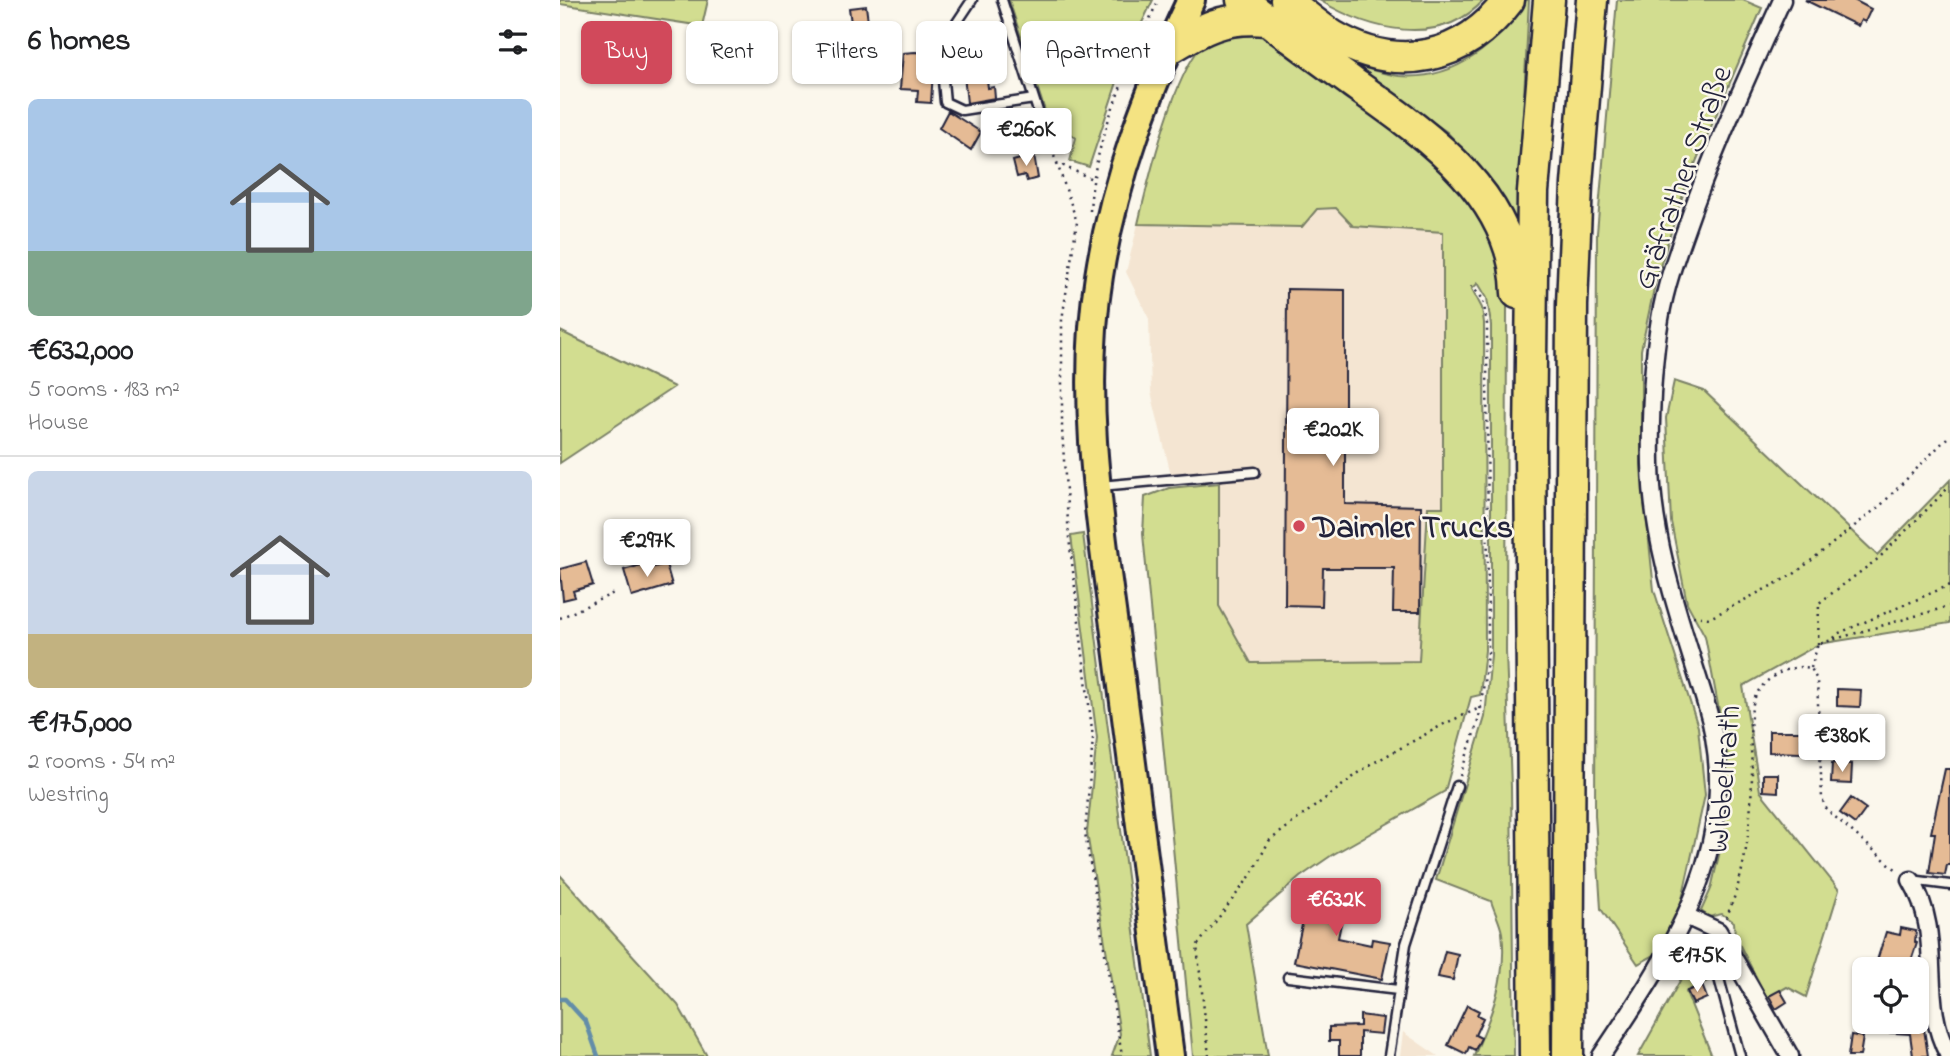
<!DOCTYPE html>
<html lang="en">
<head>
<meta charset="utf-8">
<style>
	:root { --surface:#fff; --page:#f6f6f6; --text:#202124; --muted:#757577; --line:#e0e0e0; --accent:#d1495b }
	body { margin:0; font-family:"Indie Flower",sans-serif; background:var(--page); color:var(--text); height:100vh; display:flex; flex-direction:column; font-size:26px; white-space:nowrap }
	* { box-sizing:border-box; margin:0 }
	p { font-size:23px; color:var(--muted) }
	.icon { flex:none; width:38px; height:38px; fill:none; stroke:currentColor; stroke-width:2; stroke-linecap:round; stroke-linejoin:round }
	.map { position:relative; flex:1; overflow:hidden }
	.panel { display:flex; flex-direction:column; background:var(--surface); width:560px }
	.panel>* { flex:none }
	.top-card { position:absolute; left:21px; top:21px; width:665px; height:63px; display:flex; gap:14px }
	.buttons { position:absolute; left:1292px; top:957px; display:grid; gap:14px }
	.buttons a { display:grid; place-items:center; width:77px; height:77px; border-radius:10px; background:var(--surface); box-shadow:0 2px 5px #0004; font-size:35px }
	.price { position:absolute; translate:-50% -60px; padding:0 16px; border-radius:7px; background:#fff; color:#222; font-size:23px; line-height:46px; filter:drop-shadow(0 2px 4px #0008) }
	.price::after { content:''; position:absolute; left:50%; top:42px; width:21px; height:16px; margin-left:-10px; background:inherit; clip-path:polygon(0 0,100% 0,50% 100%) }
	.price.selected { background:var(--accent); color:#fff }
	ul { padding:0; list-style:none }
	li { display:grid; align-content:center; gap:14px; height:371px; padding:0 28px }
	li+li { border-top:2px solid var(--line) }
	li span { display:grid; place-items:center; height:217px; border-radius:10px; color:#555 }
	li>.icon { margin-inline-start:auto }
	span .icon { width:126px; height:126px; fill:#fffc; stroke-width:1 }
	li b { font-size:30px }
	h2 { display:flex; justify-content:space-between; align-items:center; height:84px; padding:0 28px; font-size:30px }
	.chip { padding:0 24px; border-radius:10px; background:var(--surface); box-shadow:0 2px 5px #0004; font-size:24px; line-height:63px }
	.chip.selected { background:var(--accent); color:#fff }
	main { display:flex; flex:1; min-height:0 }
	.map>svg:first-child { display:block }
	.built { fill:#f4e5d2 }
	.green { fill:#d2dd90; stroke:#7a8066; stroke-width:2 }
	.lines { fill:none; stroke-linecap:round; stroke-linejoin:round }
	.stream { stroke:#638da8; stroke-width:4.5 }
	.building { fill:#e5bb95; stroke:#22223b; stroke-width:2 }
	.service-casing { stroke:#22223b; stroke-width:13 }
	.minor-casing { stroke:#22223b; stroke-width:21 }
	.primary-casing { stroke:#22223b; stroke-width:32 }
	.motorway-casing { stroke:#22223b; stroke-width:35 }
	.path { stroke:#22223b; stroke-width:2.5; stroke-dasharray:2 5; stroke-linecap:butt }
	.service { stroke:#fbf7ec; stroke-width:8 }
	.minor { stroke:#fbf7ec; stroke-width:16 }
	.primary { stroke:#f4e382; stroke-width:26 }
	.motorway { stroke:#f4e382; stroke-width:30 }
	.poi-dot { fill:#d1495b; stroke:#fbf7ec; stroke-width:2.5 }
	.labels { text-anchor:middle; stroke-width:5; stroke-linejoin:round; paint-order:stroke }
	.street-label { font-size:32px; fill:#22223b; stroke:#fbf7ec }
	.poi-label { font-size:32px; font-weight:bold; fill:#22223b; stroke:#fbf7ec; text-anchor:start }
</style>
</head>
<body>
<main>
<section class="panel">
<h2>6 homes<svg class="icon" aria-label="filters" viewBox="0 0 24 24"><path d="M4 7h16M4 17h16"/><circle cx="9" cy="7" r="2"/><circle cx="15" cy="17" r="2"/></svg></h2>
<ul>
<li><span style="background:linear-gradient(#a9c7e8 70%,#7fa58c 0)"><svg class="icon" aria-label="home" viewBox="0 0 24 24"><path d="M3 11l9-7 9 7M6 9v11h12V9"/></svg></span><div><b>€632,000</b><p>5 rooms · 183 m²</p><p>House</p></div></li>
<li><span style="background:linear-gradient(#c9d6e8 75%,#c2b280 0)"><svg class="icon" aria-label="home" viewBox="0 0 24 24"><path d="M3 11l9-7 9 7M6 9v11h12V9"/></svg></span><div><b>€175,000</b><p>2 rooms · 54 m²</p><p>Westring</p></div></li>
</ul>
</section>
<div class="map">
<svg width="1390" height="1056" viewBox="0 0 1390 1056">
	<rect width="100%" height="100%" fill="#fbf7ec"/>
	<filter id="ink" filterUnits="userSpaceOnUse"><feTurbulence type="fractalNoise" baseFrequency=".0143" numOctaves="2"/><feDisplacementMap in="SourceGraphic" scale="14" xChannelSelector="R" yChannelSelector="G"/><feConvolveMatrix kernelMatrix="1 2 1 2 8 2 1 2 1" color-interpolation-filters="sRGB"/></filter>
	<g filter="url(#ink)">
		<path class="built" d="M 776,208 L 793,226 L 884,232 L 883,507 L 868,507 L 860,662 L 691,663 L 659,606 L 659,476 L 612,479 L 591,392 L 589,319 L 566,272 L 578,224 L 622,227 Z
			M 843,1032 L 878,1056 L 840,1056 Z"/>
		<path class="green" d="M 0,0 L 148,0 L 142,26 L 0,4 Z
			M 449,0 L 593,0 L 565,58 L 529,167 L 510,161 L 516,138 L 486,114 Z
			M 759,0 L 924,0 C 879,49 809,30 759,0 Z
			M 965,0 L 969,0 L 957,233 L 937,187 L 887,132 L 787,63 C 804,67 822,74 839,76 C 895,81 938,45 965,0 Z
			M 1057,0 L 1183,0 L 1202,8 L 1126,185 L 1096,279 L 1081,350 L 1081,464 L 1094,590 L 1138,727 L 1145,795 L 1121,904 L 1104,950 L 1078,964 L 1041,909 L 1035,815 L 1037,233 Z
			M 691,31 L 704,36 L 860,145 L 929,218 L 947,305 L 946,652 L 951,787 L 954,1056 L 914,1056 C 930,1019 948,975 942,933 C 940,922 934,911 931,901 L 876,880 L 925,717 L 931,655 L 931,325 L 927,298 L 918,283 L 912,289 L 922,308 L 924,323 L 925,650 L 920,695 L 911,697 L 885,791 L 772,855 L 740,877 L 686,924 L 708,1056 L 633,1056 L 583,534 L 585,497 L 609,488 L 659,483 L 659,606 L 691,663 L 859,661 L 868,507 L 883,507 L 883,232 L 793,226 L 776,208 L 757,209 L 742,227 L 578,224 C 587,185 616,60 649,40 C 660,33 679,33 691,31 Z
			M 0,331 L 114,387 L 0,463 Z
			M 1114,381 L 1144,391 L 1317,555 L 1390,480 L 1390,623 L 1259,644 L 1183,686 L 1200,791 L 1279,890 L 1246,997 L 1227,987 L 1207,998 L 1175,936 L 1174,922 L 1162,914 L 1149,917 L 1141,911 L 1151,889 L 1163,838 L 1168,758 L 1145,636 L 1127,603 L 1111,522 L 1106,418 Z
			M 523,534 L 590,1056 L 552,1056 L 560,1034 L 527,833 L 537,738 L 511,536 Z
			M 0,875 L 118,1005 L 147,1056 L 0,1056 Z
			M 1146,934 L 1157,940 L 1151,979 L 1126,992 L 1152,1056 L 1078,1056 Z"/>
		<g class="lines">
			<path class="stream" d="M 0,999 L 5,999 L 26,1022 L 38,1056"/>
		</g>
		<path class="building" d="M 1245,0 L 1294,0 L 1311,9 L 1305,22 L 1301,20 L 1298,26 Z
			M 306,6 L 309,29 L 292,31 L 289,8 Z
			M 423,45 L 428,88 L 434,87 L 435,98 L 407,103 L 401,47 Z
			M 355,52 L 374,54 L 371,103 L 357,102 L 358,90 L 340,89 L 343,53 Z
			M 388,111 L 421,132 L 411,150 L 379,128 Z
			M 474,155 L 478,178 L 467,181 L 465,175 L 457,177 L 453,161 Z
			M 727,289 L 785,290 L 785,504 L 861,506 L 860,612 L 833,612 L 834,568 L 763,568 L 762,606 L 725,605 Z
			M 26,562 L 33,585 L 13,591 L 15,597 L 3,600 L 0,569 Z
			M 88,563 L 90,568 L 106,564 L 112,585 L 72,597 L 64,570 Z
			M 1277,689 L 1301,690 L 1300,707 L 1277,706 Z
			M 1209,731 L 1241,731 L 1241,753 L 1209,752 Z
			M 1272,763 L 1292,764 L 1291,784 L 1271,783 Z
			M 1385,769 L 1390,769 L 1390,865 L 1387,865 L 1385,875 L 1369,873 L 1375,833 L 1371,833 Z
			M 1203,774 L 1218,774 L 1218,792 L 1203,791 Z
			M 1291,798 L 1306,809 L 1295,824 L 1280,813 Z
			M 751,883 L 788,891 L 778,938 L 811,945 L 812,939 L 830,942 L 822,979 L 734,962 Z
			M 1341,928 L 1356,931 L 1355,942 L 1357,943 L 1348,970 L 1314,970 L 1326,932 L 1340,935 Z
			M 885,951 L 898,954 L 893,980 L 878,977 Z
			M 1142,985 L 1147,998 L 1133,1004 L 1127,991 Z
			M 1220,990 L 1227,1002 L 1216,1009 L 1209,996 Z
			M 907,1005 L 919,1011 L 917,1015 L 923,1018 L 915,1035 L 921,1038 L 915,1050 L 909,1047 L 906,1054 L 888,1045 Z
			M 800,1015 L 823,1018 L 821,1034 L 800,1032 L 800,1056 L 779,1056 L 779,1041 L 769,1041 L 769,1027 L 800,1026 Z
			M 1305,1022 L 1363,1022 L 1368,1056 L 1353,1056 L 1350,1034 L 1305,1031 Z
			M 1291,1035 L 1303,1037 L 1300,1056 L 1288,1056 Z"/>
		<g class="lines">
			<defs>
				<path id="service" d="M 412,0 L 380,48 L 385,102 L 402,110 L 474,99
					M 442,0 L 489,145
					M 540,486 L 695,472
					M 1351,880 L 1390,885
					M 1170,948 L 1157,971 L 1180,1056
					M 728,977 L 838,990
					M 829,1056 L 846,944 L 897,786"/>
				<path id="minor" d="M 1351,880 C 1386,938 1357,998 1389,1056
					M 1128,917 L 1158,931 L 1230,1056
					M 1041,1056 C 1112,950 1188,839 1146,704 C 1123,627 1092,547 1091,464 C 1090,416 1092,367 1100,319 C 1106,281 1121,243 1134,206 C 1160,136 1191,68 1222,0"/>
				<path id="primary" d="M 610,1056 C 592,920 575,784 557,648 C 541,526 519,399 539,276 C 554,179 589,88 631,0"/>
				<path id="motorway" d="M 682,0 C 718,29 756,56 793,83 C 865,134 955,194 957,293
					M 726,0 C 741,12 757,26 773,36 C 838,74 904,60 949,0
					M 607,50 C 643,28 664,16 706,20
					M 975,1056 L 970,443 L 973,192 L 989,0
					M 1008,1056 L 1012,305 L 1017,184 L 1032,0"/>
			</defs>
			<use href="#service" class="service-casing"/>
			<use href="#minor" class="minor-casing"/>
			<use href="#primary" class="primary-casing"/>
			<use href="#motorway" class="motorway-casing"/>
			<path class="path" d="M 494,156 L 497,163 L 532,179
				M 497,163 L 517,222 L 502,320 L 502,429 L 509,538 L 533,738 L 525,833 L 562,1056
				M 530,211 C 534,135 569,69 598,0
				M 1133,616 L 1150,618 L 1234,574 L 1321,505 L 1390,435
				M 0,618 L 56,592
				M 1274,638 L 1277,634 L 1390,585
				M 1258,644 L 1259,603 L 1319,558 L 1390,486
				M 1251,668 L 1258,644 L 1390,606
				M 900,776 L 919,718 L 928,654 L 927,324 L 923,299 L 908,282
				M 1166,918 C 1186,874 1191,823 1192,775 C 1192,752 1187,723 1194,700 C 1201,679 1229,663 1251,668 L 1257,680 L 1262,799 L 1267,810 L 1339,872
				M 649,1056 L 637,946 L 691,875 L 709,841 L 808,766 L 886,723 L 922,707"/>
			<use href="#service" class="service"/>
			<use href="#minor" class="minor"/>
			<use href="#primary" class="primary"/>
			<use href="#motorway" class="motorway"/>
		</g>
	</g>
	<circle class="poi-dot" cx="739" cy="526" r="7"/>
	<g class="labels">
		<g class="street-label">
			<text transform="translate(1121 177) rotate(-70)" y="11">Gräfrather Straße</text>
			<text transform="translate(1162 779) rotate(-85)" y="11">Wibbeltrath</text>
		</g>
		<g class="poi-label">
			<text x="753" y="537">Daimler Trucks</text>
		</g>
	</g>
</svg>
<div class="buttons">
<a><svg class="icon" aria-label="locate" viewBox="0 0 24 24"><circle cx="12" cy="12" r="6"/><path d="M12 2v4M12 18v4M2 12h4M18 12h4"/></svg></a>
</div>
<b class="price" style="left:466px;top:168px">€260K</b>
<b class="price" style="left:773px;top:468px">€202K</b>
<b class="price" style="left:87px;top:579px">€297K</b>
<b class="price" style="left:1282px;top:774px">€380K</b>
<b class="price selected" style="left:776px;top:938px">€632K</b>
<b class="price" style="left:1137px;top:994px">€175K</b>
<div class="top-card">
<a class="chip selected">Buy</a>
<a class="chip">Rent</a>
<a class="chip">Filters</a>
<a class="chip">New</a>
<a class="chip">Apartment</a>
</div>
</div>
</main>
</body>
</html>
